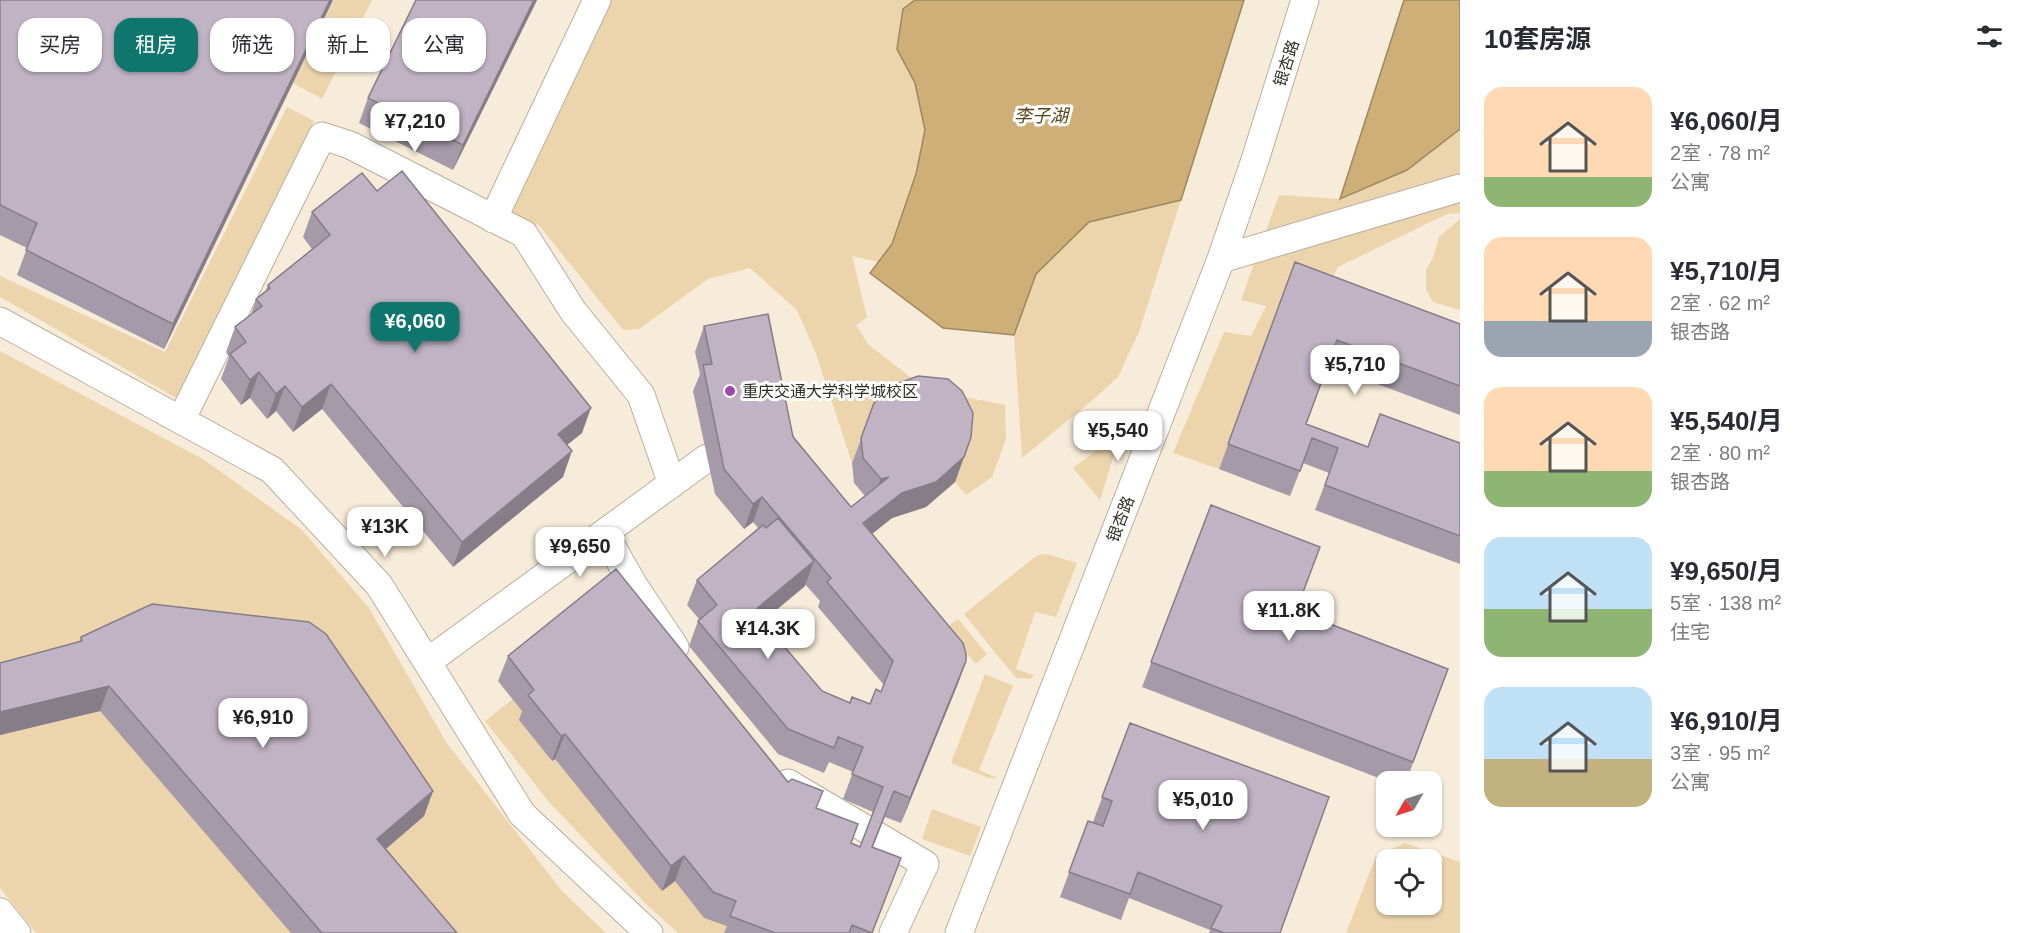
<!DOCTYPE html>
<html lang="zh">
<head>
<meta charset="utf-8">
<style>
	:root { --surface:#fff; --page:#f2f2f3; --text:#2b2b33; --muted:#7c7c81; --accent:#0f766e }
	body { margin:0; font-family:Helvetica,"Noto Sans SC",sans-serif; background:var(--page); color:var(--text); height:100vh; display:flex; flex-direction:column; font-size:22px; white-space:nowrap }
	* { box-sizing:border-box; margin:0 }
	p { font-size:20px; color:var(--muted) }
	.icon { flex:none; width:33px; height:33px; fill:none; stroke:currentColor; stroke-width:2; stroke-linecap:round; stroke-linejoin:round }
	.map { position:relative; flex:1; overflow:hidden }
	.drawer { display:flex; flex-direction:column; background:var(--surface); width:570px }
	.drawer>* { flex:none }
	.hud { position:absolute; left:18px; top:18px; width:570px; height:54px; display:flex; gap:12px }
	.needle { width:39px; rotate:231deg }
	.fabs { position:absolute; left:1376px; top:771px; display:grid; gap:12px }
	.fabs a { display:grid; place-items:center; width:66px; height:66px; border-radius:12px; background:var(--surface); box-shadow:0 2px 4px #0004; font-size:30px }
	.price { position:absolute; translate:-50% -51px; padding:0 14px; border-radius:12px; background:#fff; color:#222; font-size:20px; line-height:39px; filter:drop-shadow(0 2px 3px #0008) }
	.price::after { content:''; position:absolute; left:50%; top:36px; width:18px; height:14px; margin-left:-9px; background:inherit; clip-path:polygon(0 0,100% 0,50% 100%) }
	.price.current { background:var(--accent); color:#fff }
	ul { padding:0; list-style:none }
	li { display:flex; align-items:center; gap:18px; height:150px; padding:0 24px }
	li span { display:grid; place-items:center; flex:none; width:168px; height:120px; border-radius:18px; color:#555 }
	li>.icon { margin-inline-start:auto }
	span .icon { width:72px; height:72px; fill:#fffc; stroke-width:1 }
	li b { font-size:26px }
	h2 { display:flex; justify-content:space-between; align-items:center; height:72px; padding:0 24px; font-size:26px }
	.chip { padding:0 21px; border-radius:18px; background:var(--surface); box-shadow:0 2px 4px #0004; font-size:21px; line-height:54px }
	.chip.current { background:var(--accent); color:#fff }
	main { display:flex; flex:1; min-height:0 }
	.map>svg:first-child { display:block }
	.green { fill:#ecd5ad; fill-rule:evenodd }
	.water { fill:#ceaf77; stroke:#9f885f; stroke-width:1.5 }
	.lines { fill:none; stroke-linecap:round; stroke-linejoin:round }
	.minor-casing { stroke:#b9af9d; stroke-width:29 }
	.minor { stroke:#fff; stroke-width:27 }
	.wall { fill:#a59aa8; fill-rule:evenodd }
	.shaded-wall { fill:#867d88 }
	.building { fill:#c0b3c3; stroke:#867d88; stroke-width:1.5 }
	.poi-dot { fill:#9f46b2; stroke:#fff; stroke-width:2 }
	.labels { text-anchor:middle; stroke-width:6; stroke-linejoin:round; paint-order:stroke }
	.street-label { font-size:16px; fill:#322e27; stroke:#fff }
	.poi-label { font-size:16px; fill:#322e27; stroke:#fff; text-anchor:start }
	.water-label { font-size:18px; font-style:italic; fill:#5a4419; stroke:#fff }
</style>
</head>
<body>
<main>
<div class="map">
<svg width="1460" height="933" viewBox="0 0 1460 933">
	<rect width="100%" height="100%" fill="#f7ecd9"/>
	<path class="green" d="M 334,0 L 372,0 L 322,99 L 293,83 Z
		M 610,0 L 915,0 L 903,9 L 897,49 L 915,83 L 925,130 L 916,174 L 892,244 L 879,262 L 852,256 L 867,317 L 856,325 L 869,345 L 909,376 L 945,393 L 1005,405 L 1006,439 L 992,477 L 966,495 L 955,482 L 864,428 L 852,463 L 816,354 L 797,310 L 750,268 L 708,279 L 639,329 L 623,330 L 538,224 L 524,234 L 508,219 L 510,200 Z
		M 287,107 L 314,121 L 176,398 L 0,297 L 0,276 L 165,352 Z
		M 1460,129 L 1460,213 L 1447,214 L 1338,267 L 1321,301 L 1286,287 L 1219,469 L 1173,453 L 1224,332 L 1251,336 L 1266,306 L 1241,300 L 1279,195 L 1340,199 L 1407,170 Z
		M 1181,200 L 1139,332 L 1118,377 L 1095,398 L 1022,458 L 1014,335 L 1036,274 L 1089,222 Z
		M 1460,219 L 1460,310 L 1433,302 L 1426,289 L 1426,270 L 1433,258 L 1439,237 Z
		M 0,351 L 203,459 L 302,530 L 369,608 L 446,742 L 562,891 L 606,933 L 36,933 L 0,888 Z
		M 1121,432 L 1100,500 L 1073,468 Z
		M 1047,554 L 1077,563 L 1056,617 L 1035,612 L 1016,669 L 1034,675 L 1031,679 L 1016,678 L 964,614 L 1031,560 L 1038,555 Z
		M 958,619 L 987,654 L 976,664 L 966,653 L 951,666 L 947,627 Z
		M 985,674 L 1032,694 L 1013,686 L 979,770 L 997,778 L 989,778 L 951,763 Z
		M 513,699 L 525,715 L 553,761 L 555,759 L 675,881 L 727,926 L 724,933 L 678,933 L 646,904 L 549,802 L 485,721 Z
		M 932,809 L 981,827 L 970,856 L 922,839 Z
		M 1405,843 L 1460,862 L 1460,933 L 1346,933 L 1376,856 ZM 1386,860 L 1431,860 L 1431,904 L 1386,904 Z"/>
	<path class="water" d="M 915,0 L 1244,0 L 1181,200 L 1089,222 L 1036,274 L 1014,335 L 943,328 L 870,273 L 892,244 L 916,174 L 925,130 L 915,83 L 897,49 L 903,9 Z
		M 1404,0 L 1460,0 L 1460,129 L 1407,170 L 1340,199 Z"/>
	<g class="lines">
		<defs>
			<path id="minor" d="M 493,219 L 597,0
				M 1221,259 L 1460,188
				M 0,321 L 272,470 L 379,585 L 522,814 L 649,933
				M 181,420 L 322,136 L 350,145 L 524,234 L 573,311 L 641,395 L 672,484
				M 604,533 L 633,584 L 675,647
				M 427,662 L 707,458
				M 788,783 L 925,864 L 893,933
				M 0,912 L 17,933
				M 959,933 L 1221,259 L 1254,163 L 1305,0"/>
		</defs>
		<use href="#minor" class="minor-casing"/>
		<use href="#minor" class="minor"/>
	</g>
	<path class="wall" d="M 0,0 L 333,0 L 164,349 L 17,275 L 27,248 L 0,235 Z
		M 416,0 L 537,0 L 453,170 L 359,123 L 368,98 Z
		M 377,191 L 582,433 L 567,445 L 563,477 L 453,567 L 322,409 L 293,432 L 276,411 L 267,419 L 250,398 L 241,405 L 221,379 L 229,357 L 226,352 L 235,327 L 251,315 L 256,299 L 265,292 L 268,285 L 312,249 L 303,237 L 312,212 Z
		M 1295,262 L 1460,324 L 1460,415 L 1327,365 L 1306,424 L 1368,447 L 1460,443 L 1460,564 L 1315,510 L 1329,473 L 1303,463 L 1290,496 L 1219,469 Z
		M 704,326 L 851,507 L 865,496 L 854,483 L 852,463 L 874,403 L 971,437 L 955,482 L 926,507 L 892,518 L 872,534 L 966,661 L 957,686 L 901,823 L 885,817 L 873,847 L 873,933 L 724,933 L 727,926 L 704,918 L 675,881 L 662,891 L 555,759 L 552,761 L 519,720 L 522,711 L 498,681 L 508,656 L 788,782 L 817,808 L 858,824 L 851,843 L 860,847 L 873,812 L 843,799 L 853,772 L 829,762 L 824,773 L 778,754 L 689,646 L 698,621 L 699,619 L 687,605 L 697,580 L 758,528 L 753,522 L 744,529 L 715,494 L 693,391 L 700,374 L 695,352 ZM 805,584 L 820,601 L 818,607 L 884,685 L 881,692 L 870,704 L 850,703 L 822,691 L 763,621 L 805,586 Z
		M 1211,505 L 1296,611 L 1448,669 L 1406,782 L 1389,782 L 1142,687 Z
		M 81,637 L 433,791 L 424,816 L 386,849 L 457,933 L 291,933 L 100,711 L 0,735 L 0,663 L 79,642 Z
		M 1130,723 L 1280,933 L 1209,933 L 1210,930 L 1129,898 L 1121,920 L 1060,897 L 1088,821 L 1093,822 Z"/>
	<path class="shaded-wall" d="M 330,0 L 333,0 L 164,349 L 173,324 Z
		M 534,0 L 537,0 L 453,170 L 463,145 Z
		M 259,372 L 250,398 L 241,405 L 250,380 Z
		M 331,384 L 322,409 L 293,432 L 302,407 Z
		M 285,386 L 276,411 L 267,419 L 276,394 Z
		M 591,408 L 582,433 L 549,459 L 558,434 Z
		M 572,451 L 563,477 L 453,567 L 462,542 Z
		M 964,457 L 955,482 L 926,507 L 892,518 L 854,548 L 863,523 L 902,493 Z
		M 889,477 L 871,504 L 881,479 Z
		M 762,497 L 753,522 L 744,529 L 753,504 Z
		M 814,561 L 805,586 L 745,636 L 754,611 Z
		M 966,661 L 957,686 L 901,823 L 910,798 Z
		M 109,686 L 100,711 L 0,735 L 0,712 Z
		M 565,734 L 555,759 L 552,761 L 561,736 Z
		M 433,791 L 424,816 L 368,864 L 377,839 Z
		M 684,856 L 675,881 L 662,891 L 671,866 Z"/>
	<path class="building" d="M 0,0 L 330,0 L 173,324 L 26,250 L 37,223 L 0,205 Z
		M 416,0 L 534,0 L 463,145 L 368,98 Z
		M 402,171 L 591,408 L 558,434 L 572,451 L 462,542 L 331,384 L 302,407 L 285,386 L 276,394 L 259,372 L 250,380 L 230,354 L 246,342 L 235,327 L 262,306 L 256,299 L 270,288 L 268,285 L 330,235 L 312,212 L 362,173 L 377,191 Z
		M 1295,262 L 1460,324 L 1460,386 L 1337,340 L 1306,424 L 1368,447 L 1380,414 L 1460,443 L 1460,536 L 1325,485 L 1338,448 L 1312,438 L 1300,471 L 1228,444 Z
		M 768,314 L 793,437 L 851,507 L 889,477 L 881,479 L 863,458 L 861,438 L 874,403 L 897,384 L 918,376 L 948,379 L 962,391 L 973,413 L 971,437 L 964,457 L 936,482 L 902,493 L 863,523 L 963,643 L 966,654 L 966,661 L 910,798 L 894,791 L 872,847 L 901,858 L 872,933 L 852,925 L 849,933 L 775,933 L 730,916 L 736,901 L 713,892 L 684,856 L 671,866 L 565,734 L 561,736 L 528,695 L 534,690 L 508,656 L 616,569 L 788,782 L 792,779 L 823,791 L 816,808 L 858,824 L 851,843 L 860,847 L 883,787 L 852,774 L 863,747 L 838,737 L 834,748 L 788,729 L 698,621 L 717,605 L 697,580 L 763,525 L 766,528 L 778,518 L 814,561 L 754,611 L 822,691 L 850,703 L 852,697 L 870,704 L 876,689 L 881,692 L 893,661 L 827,582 L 831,578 L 762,497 L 753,504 L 724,469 L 703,365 L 712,364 L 704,326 Z
		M 1211,505 L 1320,547 L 1296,611 L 1448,669 L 1413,762 L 1151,662 Z
		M 152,604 L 309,622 L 326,634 L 433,791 L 377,839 L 457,933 L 322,933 L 109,686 L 0,712 L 0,663 L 82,641 L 81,637 Z
		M 1130,723 L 1329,797 L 1280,933 L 1224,933 L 1211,928 L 1222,906 L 1138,872 L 1130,894 L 1069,872 L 1088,821 L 1103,826 L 1112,801 L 1102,797 Z"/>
	<circle class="poi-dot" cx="730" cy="391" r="6"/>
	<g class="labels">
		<g class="street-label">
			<text transform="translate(1286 63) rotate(-72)" y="6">银杏路</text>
			<text transform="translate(1120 519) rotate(-69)" y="6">银杏路</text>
		</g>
		<g class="poi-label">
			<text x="742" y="397">重庆交通大学科学城校区</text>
		</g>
		<g class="water-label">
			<text x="1041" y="122">李子湖</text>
		</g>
	</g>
</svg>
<div class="fabs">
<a><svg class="needle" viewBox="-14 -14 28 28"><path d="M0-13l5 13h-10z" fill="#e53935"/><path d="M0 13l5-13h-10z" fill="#7c7c81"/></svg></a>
<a><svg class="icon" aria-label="locate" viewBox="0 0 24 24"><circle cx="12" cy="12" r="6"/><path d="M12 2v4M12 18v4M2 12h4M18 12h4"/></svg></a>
</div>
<b class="price" style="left:415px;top:153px">¥7,210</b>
<b class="price current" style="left:415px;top:353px">¥6,060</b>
<b class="price" style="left:1355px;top:396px">¥5,710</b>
<b class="price" style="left:1118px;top:462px">¥5,540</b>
<b class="price" style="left:385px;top:558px">¥13K</b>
<b class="price" style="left:580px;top:578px">¥9,650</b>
<b class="price" style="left:1289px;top:642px">¥11.8K</b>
<b class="price" style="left:768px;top:660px">¥14.3K</b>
<b class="price" style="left:263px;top:749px">¥6,910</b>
<b class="price" style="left:1203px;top:831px">¥5,010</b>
<div class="hud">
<a class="chip">买房</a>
<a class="chip current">租房</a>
<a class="chip">筛选</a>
<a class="chip">新上</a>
<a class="chip">公寓</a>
</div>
</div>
<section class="drawer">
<h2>10套房源<svg class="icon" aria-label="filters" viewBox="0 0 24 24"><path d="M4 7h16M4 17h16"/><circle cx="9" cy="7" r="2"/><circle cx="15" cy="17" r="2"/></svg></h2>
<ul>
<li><span style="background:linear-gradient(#ffd9b3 75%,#8fb573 0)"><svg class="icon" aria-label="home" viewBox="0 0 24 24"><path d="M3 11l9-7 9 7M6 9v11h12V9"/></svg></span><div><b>¥6,060/月</b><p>2室 · 78 m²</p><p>公寓</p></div></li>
<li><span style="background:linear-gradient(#ffd9b3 70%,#9aa5b1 0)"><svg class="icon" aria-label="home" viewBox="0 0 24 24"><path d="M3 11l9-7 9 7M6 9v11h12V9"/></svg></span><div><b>¥5,710/月</b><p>2室 · 62 m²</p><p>银杏路</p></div></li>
<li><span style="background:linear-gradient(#ffd9b3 70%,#8fb573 0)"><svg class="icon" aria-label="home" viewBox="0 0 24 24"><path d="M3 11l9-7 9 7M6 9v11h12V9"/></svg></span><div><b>¥5,540/月</b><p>2室 · 80 m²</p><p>银杏路</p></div></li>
<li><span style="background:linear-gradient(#bfe0f5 60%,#8fb573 0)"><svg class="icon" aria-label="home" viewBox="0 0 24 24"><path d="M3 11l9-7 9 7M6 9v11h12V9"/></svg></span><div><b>¥9,650/月</b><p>5室 · 138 m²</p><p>住宅</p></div></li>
<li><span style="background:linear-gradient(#bfe0f5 60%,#c2b280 0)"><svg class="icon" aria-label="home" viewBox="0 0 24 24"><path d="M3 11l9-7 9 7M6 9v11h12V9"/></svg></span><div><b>¥6,910/月</b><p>3室 · 95 m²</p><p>公寓</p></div></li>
</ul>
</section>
</main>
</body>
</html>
